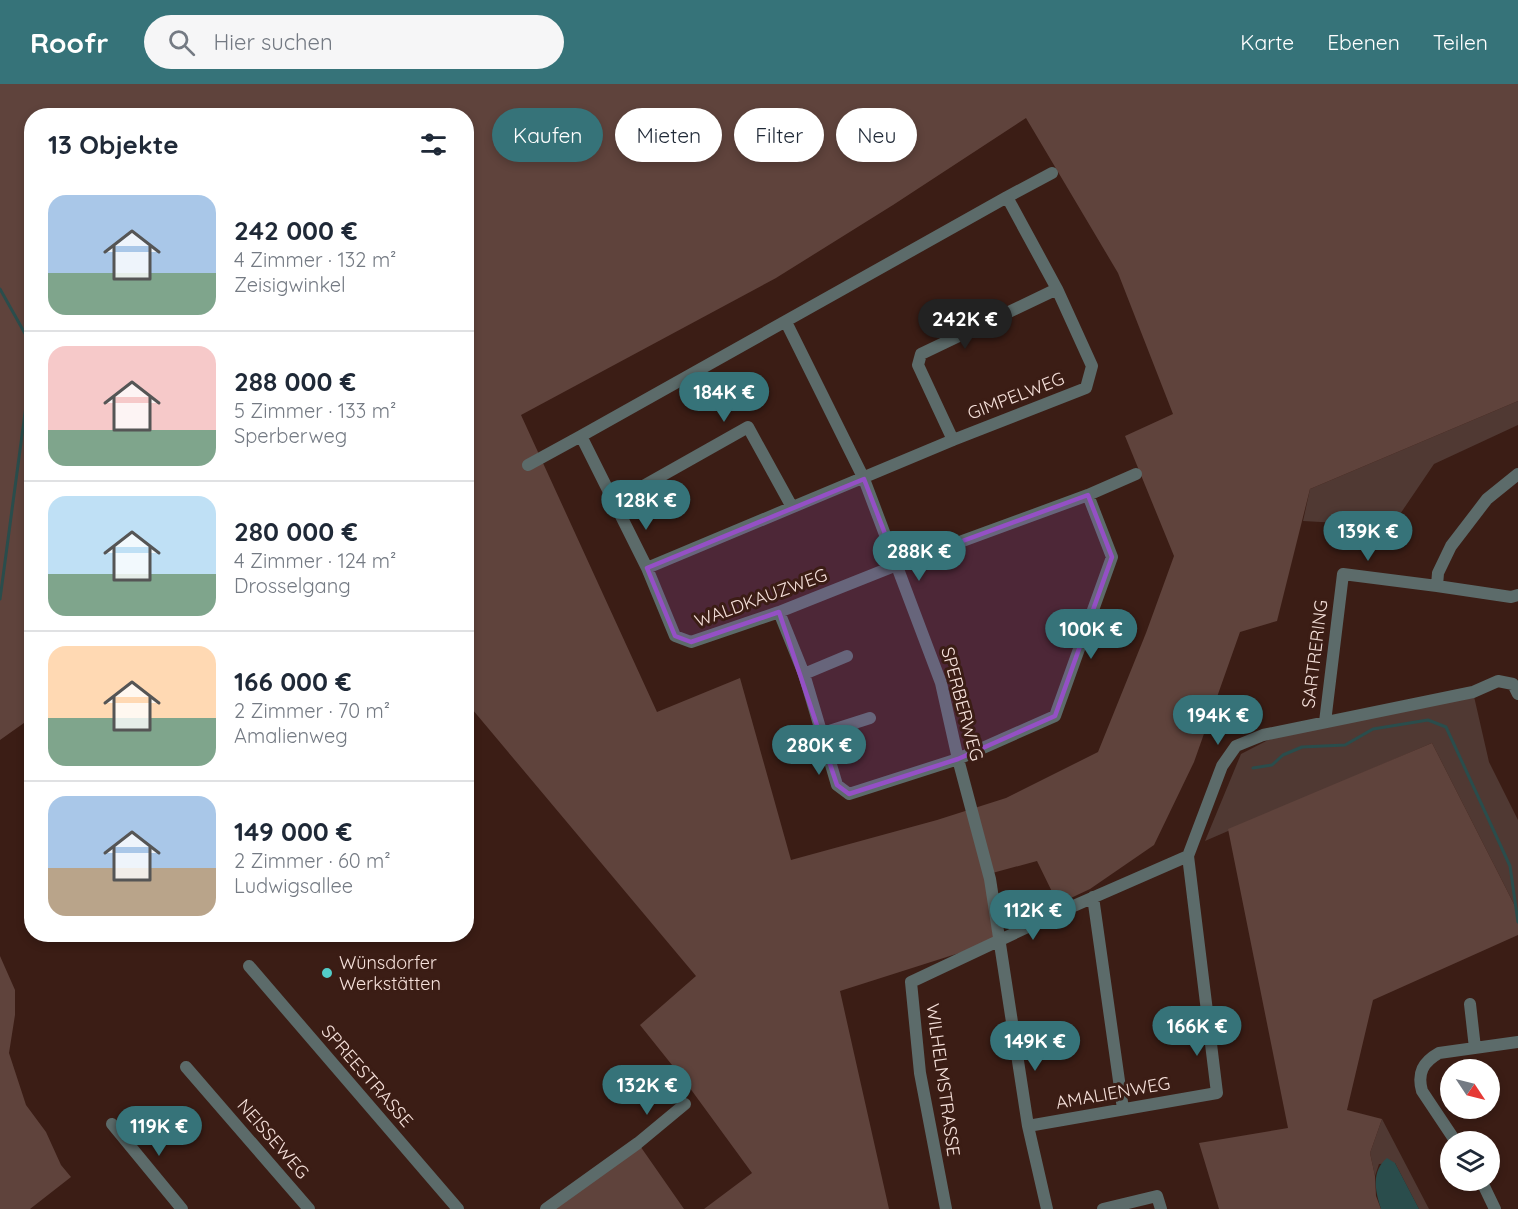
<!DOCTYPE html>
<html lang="de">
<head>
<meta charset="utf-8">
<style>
	:root { --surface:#fff; --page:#f6f6f7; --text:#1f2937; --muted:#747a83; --line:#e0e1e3; --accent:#367379 }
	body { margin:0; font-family:Quicksand,sans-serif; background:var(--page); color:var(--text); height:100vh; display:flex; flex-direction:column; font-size:22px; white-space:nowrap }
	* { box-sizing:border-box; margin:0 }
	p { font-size:20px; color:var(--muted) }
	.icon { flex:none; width:33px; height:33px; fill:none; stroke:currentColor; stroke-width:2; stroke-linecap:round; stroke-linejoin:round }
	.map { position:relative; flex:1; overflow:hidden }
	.drawer { position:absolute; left:24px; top:24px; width:450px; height:834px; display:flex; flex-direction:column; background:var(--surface); border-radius:24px; box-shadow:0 3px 9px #0003 }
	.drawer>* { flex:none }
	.banner { position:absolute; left:492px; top:24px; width:570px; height:54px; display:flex; gap:12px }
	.needle { width:39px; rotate:125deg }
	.tools { position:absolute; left:1440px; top:975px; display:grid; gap:12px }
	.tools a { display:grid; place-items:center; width:60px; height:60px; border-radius:50%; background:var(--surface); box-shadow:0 3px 9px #0003; font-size:30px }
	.price { position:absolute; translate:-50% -51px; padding:0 14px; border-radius:21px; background:var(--accent); color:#fff; font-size:20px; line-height:39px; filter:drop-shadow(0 2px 3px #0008) }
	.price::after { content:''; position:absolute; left:50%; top:36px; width:18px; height:14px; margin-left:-9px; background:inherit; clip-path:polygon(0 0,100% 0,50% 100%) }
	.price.on { background:#222; color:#fff }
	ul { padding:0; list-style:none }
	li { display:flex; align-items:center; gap:18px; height:150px; padding:0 24px }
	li+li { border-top:2px solid var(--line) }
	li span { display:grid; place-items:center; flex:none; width:168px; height:120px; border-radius:18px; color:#555 }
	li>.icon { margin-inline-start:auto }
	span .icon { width:72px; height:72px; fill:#fffc; stroke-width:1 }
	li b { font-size:26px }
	h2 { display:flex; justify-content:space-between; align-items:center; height:72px; padding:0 24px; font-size:26px }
	.tag { padding:0 21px; border-radius:27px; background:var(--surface); box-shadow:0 3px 9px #0003; font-size:21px; line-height:54px }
	.tag.on { background:var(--accent); color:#fff }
	header { display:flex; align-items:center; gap:36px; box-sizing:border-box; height:84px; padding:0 30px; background:var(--accent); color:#fff }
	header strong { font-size:28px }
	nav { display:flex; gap:33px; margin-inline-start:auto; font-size:21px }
	.search { width:420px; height:54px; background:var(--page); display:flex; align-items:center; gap:15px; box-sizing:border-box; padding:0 21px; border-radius:33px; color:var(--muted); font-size:22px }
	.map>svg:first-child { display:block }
	.green { fill:#503933 }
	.forest { fill:#5f433c; fill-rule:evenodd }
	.water { fill:#2a4d4c }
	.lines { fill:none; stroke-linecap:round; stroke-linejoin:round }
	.stream { stroke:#2a4d4c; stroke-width:3 }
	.street { stroke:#5c6b6a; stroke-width:12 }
	.marked { fill:#9450c5; fill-opacity:0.2; stroke:#9450c5; stroke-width:4.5; stroke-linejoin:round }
	.poi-dot { fill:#53cdc9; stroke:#3b1d15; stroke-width:2 }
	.labels { text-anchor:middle; stroke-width:6; stroke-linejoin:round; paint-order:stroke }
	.street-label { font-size:18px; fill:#f6e1db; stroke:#3b1d15 }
	.poi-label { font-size:18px; fill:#f6e1db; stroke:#3b1d15; text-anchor:start }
</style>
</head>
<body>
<header>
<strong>Roofr</strong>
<div class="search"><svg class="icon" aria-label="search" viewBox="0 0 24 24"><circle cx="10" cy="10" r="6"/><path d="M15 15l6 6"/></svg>Hier suchen</div>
<nav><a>Karte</a><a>Ebenen</a><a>Teilen</a></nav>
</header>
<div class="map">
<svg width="1518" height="1125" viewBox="0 0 1518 1125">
	<rect width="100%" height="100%" fill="#3b1d15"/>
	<path class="green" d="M 1518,317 L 1518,341 L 1434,380 L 1392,442 L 1303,437 L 1310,405 Z
		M 1473,608 L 1489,678 L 1518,736 L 1518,828 L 1432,659 L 1205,757 L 1241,670 L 1272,654 Z
		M 1382,1035 L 1429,1125 L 1419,1125 L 1395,1079 L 1379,1080 L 1375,1092 L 1370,1069 Z"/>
	<path class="forest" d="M 0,0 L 1518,0 L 1518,317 L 1310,405 L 1277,537 L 1240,548 L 1194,678 L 1154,761 L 1090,805 L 1058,820 L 1037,777 L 985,791 L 1000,856 L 840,907 L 889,1125 L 704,1125 L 752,1089 L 684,996 L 640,941 L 696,892 L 467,619 L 466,32 L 32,32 L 31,634 L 0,656 ZM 1026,34 L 1118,189 L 1173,330 L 1125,352 L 1174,472 L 1146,549 L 1098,668 L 1006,714 L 937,736 L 791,776 L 740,594 L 657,628 L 521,331 L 776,194 L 893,121 Z
		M 1432,659 L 1518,828 L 1518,851 L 1373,916 L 1347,1026 L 1382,1035 L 1370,1069 L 1375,1092 L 1376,1112 L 1381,1125 L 1219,1125 L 1199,1059 L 1288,1044 L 1228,745 Z
		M 0,872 L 15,906 L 15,931 L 9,969 L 26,1021 L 46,1048 L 61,1081 L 71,1093 L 30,1125 L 0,1125 Z
		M 638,1059 L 684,1125 L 548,1125 Z"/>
	<path class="water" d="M 1387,1074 L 1395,1079 L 1419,1125 L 1381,1125 C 1375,1107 1371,1087 1387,1074 Z"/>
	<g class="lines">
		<path class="stream" d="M 0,205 L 32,262
			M 0,515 L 32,277
			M 1253,684 L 1272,681 L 1283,671 L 1302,663 L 1345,661 L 1373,645 L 1428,636 L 1446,643 L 1510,782 L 1518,838"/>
		<path class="street" d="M 1007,113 L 1052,89
			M 786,238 L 864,395 L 941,599 L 958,675 L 990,795 L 1028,1042 L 1047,1125
			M 953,356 L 918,281 L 921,270 L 1057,205
			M 528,381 L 581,352
			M 615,418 L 748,343 L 792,423
			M 647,484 L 953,356 L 1086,304 L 1092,282 L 1057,205 L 1007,113 L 581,352 L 647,484 L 675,552 L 691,558 L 779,528 L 897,481 L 1088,411 L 1136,390
			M 1437,502 L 1511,513 L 1518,511
			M 779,528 L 804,590 L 837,701 L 849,710 L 958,675 L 1055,632 L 1112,473 L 1088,411
			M 804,590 L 847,572
			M 1325,638 L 1343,490 L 1437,502 L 1438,489 L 1451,462 L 1487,415 L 1518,390
			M 823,649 L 870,634
			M 1093,813 L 1123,1025
			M 249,882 L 458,1125
			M 1470,920 L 1475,964
			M 186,983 L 309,1125
			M 112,1040 L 182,1125
			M 1028,1042 L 1217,1009 L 1188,772 L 1222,682 L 1236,662 L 1263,651 L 1473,608 L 1498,597 L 1513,600 L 1518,610
			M 1456,1058 L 1422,1007 C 1417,989 1423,978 1439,969 L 1518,958
			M 1481,1096 L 1495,1125
			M 546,1125 L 638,1059 L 685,1020
			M 946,1125 L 920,989 L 911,898 L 1053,831 L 1188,772
			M 1103,1125 L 1157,1112 L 1161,1125"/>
	</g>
	<path class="marked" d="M 864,395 L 897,481 L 1088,411 L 1112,473 L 1055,632 L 958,675 L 849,710 L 837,701 L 779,528 L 691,558 L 675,552 L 647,484 Z"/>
	<circle class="poi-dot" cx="327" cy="889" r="6"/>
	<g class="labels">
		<g class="street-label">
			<text transform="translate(1016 312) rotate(-21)" y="6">GIMPELWEG</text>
			<text transform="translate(761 514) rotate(-20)" y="6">WALDKAUZWEG</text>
			<text transform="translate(1315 570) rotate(-83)" y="6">SARTRERING</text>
			<text transform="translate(962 620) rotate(75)" y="6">SPERBERWEG</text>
			<text transform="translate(367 992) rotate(49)" y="6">SPREESTRASSE</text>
			<text transform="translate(943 996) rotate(82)" y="6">WILHELMSTRASSE</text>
			<text transform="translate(1113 1009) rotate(-10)" y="6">AMALIENWEG</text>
			<text transform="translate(273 1055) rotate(49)" y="6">NEISSEWEG</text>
		</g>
		<g class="poi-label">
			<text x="339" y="885">Wünsdorfer<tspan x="339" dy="21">Werkstätten</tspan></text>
		</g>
	</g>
</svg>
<div class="tools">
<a><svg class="needle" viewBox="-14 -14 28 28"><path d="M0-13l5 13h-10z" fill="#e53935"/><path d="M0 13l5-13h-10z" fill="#747a83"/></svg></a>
<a><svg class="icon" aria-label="layers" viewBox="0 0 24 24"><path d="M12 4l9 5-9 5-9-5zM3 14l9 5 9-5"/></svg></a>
</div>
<b class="price on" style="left:965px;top:266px">242K €</b>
<b class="price" style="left:724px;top:339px">184K €</b>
<b class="price" style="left:646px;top:447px">128K €</b>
<b class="price" style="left:1368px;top:478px">139K €</b>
<b class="price" style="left:919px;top:498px">288K €</b>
<b class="price" style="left:1091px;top:576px">100K €</b>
<b class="price" style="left:1218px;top:662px">194K €</b>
<b class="price" style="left:819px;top:692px">280K €</b>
<b class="price" style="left:1033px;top:857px">112K €</b>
<b class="price" style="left:1197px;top:973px">166K €</b>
<b class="price" style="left:1035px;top:988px">149K €</b>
<b class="price" style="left:647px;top:1032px">132K €</b>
<b class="price" style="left:159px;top:1073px">119K €</b>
<div class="banner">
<a class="tag on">Kaufen</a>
<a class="tag">Mieten</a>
<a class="tag">Filter</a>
<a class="tag">Neu</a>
</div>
<section class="drawer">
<h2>13 Objekte<svg class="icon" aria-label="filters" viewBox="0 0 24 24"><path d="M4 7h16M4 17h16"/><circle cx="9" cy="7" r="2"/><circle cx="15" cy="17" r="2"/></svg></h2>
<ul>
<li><span style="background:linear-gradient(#a9c7e8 65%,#7fa58c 0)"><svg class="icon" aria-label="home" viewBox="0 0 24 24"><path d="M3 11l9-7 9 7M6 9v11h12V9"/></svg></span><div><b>242 000 €</b><p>4 Zimmer · 132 m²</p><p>Zeisigwinkel</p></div></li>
<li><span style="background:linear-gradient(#f6c9c9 70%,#7fa58c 0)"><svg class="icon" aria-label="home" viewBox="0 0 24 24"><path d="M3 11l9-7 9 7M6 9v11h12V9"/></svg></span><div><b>288 000 €</b><p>5 Zimmer · 133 m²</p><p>Sperberweg</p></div></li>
<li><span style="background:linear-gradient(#bfe0f5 65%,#7fa58c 0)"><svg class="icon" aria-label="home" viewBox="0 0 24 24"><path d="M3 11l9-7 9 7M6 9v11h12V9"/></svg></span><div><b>280 000 €</b><p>4 Zimmer · 124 m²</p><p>Drosselgang</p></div></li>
<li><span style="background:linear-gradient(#ffd9b3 60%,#7fa58c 0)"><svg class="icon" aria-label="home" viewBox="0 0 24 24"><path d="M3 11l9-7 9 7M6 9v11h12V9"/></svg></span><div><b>166 000 €</b><p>2 Zimmer · 70 m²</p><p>Amalienweg</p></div></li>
<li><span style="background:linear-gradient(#a9c7e8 60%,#b9a48a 0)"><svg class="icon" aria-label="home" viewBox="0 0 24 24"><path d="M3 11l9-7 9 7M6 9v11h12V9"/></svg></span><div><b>149 000 €</b><p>2 Zimmer · 60 m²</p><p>Ludwigsallee</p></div></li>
</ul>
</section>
</div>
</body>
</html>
